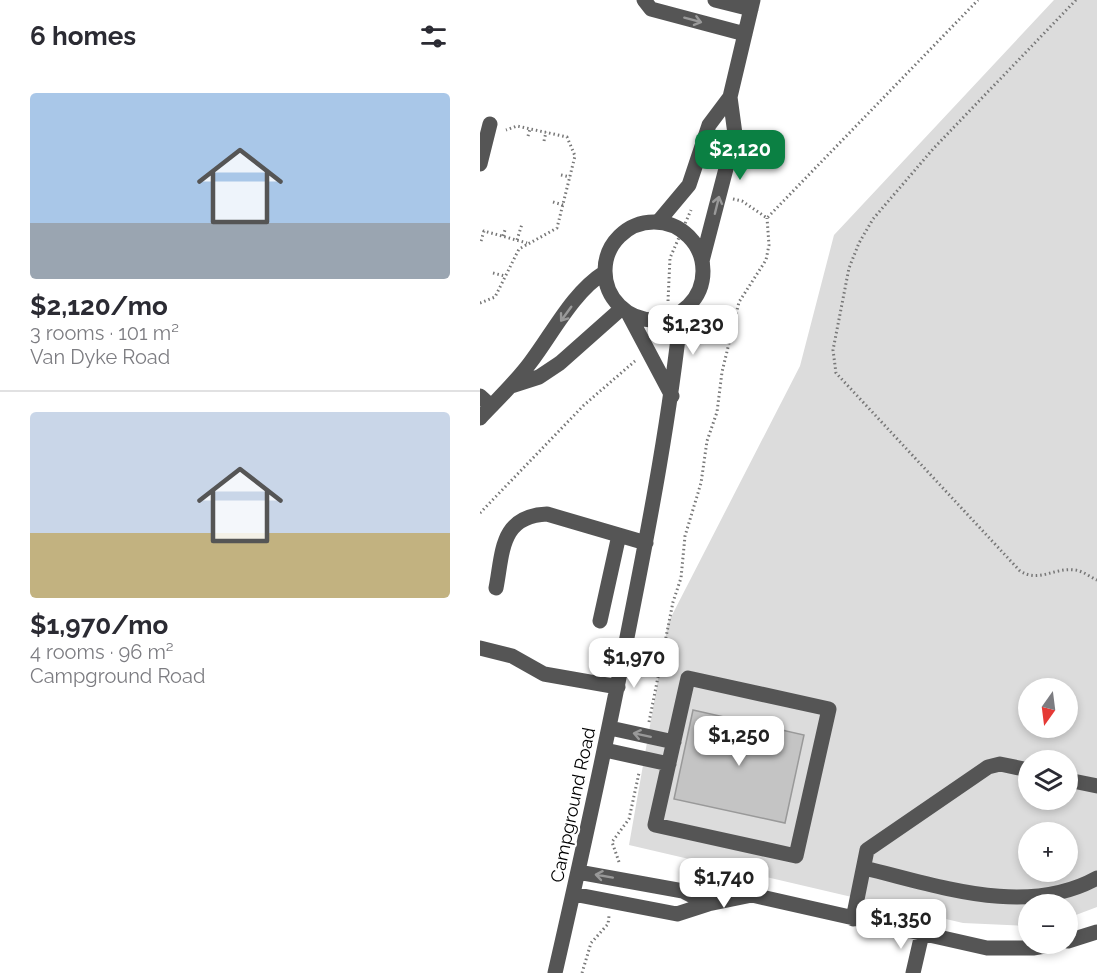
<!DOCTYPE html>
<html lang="en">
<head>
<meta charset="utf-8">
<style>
	:root { --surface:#fff; --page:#f7f7f7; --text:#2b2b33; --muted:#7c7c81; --line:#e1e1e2; --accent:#0b8043 }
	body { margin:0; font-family:Raleway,sans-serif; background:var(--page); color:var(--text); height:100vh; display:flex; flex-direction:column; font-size:22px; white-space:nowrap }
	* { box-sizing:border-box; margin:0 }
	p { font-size:20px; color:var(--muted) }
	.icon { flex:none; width:33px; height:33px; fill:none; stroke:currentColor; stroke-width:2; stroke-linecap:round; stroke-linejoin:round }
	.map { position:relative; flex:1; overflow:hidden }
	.drawer { display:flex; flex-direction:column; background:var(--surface); width:480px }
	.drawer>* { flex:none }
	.needle { width:39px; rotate:194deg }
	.controls { position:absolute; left:538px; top:678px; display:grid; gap:12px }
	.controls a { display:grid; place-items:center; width:60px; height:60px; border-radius:50%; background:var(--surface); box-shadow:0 3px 9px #0003; font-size:30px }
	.price { position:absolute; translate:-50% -51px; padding:0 14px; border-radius:12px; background:#fff; color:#222; font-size:20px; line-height:39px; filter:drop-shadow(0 2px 3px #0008) }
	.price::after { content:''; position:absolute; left:50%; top:36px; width:18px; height:14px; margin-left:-9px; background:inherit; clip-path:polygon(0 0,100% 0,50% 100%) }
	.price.current { background:var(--accent); color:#fff }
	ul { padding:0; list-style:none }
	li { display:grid; align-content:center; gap:12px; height:318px; padding:0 30px }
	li+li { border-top:2px solid var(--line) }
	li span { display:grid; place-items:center; height:186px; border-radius:6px; color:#555 }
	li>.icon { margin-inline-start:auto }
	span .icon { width:108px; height:108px; fill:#fffc; stroke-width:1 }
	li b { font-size:26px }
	h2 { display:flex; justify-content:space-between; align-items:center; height:72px; padding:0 30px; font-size:26px }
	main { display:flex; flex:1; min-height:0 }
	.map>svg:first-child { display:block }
	.green { fill:#dcdcdc; fill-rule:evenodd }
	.building { fill:#c4c4c4; stroke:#999; stroke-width:1.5 }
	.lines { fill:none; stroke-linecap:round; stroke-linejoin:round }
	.path { stroke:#777; stroke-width:3; stroke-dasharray:1.5 3; stroke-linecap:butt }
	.minor { stroke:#555; stroke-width:15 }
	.oneway { stroke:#999 }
	.labels { text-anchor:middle; stroke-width:4.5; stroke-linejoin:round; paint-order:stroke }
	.street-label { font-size:18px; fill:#000; stroke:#fff }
</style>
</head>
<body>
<main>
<section class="drawer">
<h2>6 homes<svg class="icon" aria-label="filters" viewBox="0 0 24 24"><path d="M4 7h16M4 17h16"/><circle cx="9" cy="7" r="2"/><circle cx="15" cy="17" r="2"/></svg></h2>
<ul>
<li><span style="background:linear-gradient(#a9c7e8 70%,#9aa5b1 0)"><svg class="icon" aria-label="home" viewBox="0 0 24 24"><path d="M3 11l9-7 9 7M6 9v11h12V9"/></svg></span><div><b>$2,120/mo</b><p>3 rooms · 101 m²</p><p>Van Dyke Road</p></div></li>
<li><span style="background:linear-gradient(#c9d6e8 65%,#c2b280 0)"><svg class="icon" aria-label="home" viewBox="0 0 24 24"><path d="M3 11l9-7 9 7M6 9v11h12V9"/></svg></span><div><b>$1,970/mo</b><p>4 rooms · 96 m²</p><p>Campground Road</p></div></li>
</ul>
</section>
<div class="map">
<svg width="617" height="973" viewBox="0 0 617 973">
	<rect width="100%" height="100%" fill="#fff"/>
	<path class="green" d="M 574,0 L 617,0 L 617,907 L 588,918 L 588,904 L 549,904 L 549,926 L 483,923 L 149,845 L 188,623 L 320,366 L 354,235 ZM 549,688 L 588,688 L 588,728 L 549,728 ZM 549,760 L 588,760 L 588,800 L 549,800 ZM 549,832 L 588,832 L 588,872 L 549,872 Z"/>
	<path class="building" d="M 213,710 L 324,735 L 305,823 L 194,799 Z"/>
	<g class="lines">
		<path class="path" d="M 596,0 L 453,149 L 393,219 L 379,243 L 369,268 L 353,350 L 356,373 L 540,571 C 559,583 575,567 595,570 C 603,571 610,577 617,580
			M 48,136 L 50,129
			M 64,141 L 66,132
			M 81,175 L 90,177
			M 253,199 L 262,201 L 287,218 L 498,0
			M 73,202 L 83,205
			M 23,236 L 25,230
			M 37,240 L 42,224
			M 1,241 L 4,231 L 47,243
			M 13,273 L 25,276
			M 188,301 L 190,258 L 211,210
			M 0,303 L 15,297 L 39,249 L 77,228 L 95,156 L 87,137 L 37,126 L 26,130
			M 175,332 L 183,313
			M 0,513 L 104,405 L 155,361
			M 169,722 L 193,602 L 201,578 L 205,536 L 221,483 L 227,441 L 237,412 L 242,372 L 259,302 L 286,260 L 289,245 L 287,218
			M 139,862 L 132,842 L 149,819 L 159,773
			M 102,973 L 111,943 L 128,924 L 129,916"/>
		<path class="minor" d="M 164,0 L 171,9 L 265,34
			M 235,0 L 271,9
			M 0,164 L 10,124
			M 178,222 L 209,185 L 229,125 L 250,97
			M125 271a49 49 0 1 1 98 0a49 49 0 1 1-98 0Z
			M 222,261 L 255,134 L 250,97 L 273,0
			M 148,313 L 192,396
			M 31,386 L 59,377 L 80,363 L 142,308
			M 0,396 L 11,406
			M 0,418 C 17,400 35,383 50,363 C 73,333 92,293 125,272
			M 16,588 C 23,552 20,516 67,514 L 166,543
			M 120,621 L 139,535
			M 0,648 L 32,656 L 64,674 L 138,687
			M 208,678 L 349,709 L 316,856 L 175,825 Z
			M 130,728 L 194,742
			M 125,750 L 189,764
			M 588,780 L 617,786
			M 384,868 C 457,885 545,918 617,878
			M 93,894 L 197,914 L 228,904 L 203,891 L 98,872
			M 228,904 L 272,895 L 507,948 L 553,948 L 577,944
			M 373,919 L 387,850 L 508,767 L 520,764 L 549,770
			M 588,941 L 617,932
			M 75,973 C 102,855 128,736 151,617 C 171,516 190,415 201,312
			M 433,973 L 442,934"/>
	</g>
	<defs><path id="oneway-shaft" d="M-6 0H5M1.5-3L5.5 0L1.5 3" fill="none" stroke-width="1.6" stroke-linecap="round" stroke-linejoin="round" transform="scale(1.5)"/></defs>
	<g class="oneway">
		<use href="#oneway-shaft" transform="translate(213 20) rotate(15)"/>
		<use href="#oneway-shaft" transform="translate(237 205) rotate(-76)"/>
		<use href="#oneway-shaft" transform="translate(86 314) rotate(126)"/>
		<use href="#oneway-shaft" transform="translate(162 735) rotate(-168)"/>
		<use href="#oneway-shaft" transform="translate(124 876) rotate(-170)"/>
	</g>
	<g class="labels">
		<g class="street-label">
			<text transform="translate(93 805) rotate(-78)" y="6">Campground Road</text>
		</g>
	</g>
</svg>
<div class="controls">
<a><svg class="needle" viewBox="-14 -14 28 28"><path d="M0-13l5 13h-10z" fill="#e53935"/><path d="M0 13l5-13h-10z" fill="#7c7c81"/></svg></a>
<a><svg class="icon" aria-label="layers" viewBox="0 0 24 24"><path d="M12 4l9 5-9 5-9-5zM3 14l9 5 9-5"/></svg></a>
<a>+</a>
<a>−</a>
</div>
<b class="price current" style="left:260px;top:181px">$2,120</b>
<b class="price" style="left:213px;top:356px">$1,230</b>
<b class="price" style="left:154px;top:689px">$1,970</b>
<b class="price" style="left:259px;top:767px">$1,250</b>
<b class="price" style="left:244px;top:909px">$1,740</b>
<b class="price" style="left:421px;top:950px">$1,350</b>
</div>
</main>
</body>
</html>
